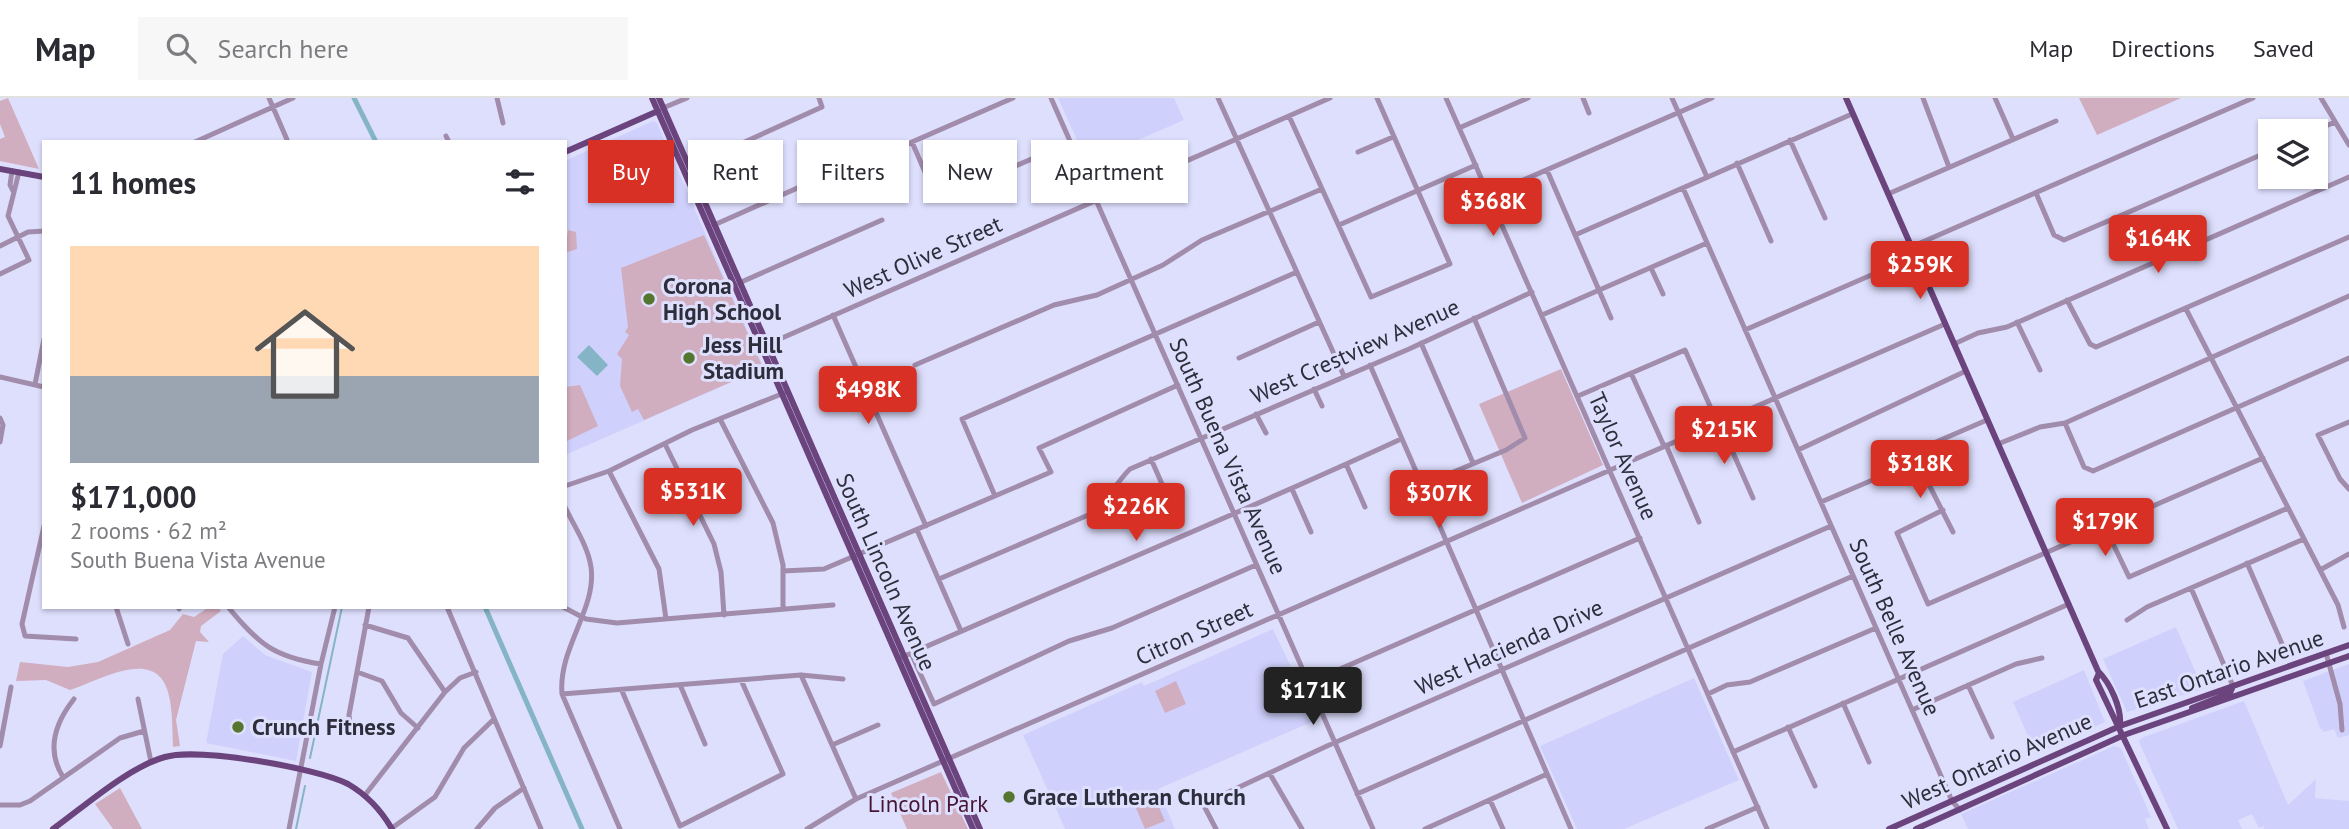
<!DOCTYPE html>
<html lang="en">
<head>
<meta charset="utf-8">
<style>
	:root { --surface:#fff; --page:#f7f7f7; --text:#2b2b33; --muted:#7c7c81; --line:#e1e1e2; --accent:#d93025 }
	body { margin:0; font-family:"PT Sans",sans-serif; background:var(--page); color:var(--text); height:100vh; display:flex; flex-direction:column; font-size:26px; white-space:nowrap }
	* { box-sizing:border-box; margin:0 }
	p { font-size:23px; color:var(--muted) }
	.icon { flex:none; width:38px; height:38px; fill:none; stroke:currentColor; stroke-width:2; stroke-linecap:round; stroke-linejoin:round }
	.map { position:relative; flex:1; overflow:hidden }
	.sheet { position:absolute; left:42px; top:42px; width:525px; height:469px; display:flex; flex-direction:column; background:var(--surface); border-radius:0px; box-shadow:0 2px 5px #0004 }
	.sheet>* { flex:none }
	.banner { position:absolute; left:588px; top:42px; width:665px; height:63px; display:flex; gap:14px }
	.fabs { position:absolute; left:2258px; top:21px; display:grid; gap:14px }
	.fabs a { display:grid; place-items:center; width:70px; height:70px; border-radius:0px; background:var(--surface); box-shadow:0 2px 5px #0004; font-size:35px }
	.price { position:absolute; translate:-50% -60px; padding:0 16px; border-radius:7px; background:var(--accent); color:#fff; font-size:23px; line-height:46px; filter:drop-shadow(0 2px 4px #0008) }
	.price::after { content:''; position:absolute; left:50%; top:42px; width:21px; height:16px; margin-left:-10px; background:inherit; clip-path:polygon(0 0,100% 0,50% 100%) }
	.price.current { background:#222; color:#fff }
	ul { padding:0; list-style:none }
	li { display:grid; align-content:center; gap:14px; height:371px; padding:0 28px }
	li span { display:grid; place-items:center; height:217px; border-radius:0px; color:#555 }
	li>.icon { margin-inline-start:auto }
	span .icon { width:126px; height:126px; fill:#fffc; stroke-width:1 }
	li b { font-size:30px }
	h2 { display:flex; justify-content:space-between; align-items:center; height:84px; padding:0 28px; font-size:30px }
	.tag { padding:0 24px; border-radius:0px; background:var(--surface); box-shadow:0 2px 5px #0004; font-size:24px; line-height:63px }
	.tag.current { background:var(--accent); color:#fff }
	header { display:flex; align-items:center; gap:42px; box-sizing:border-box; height:98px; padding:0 35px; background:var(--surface); border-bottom:2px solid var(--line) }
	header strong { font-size:33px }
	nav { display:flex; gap:38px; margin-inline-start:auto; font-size:24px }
	.search { width:490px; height:63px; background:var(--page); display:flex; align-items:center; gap:18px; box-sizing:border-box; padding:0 24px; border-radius:0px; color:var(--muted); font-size:26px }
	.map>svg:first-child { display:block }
	.built { fill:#cfd1fc }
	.green { fill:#d1adc0 }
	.water { fill:#84b4c5 }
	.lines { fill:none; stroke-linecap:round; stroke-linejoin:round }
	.stream { stroke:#84b4c5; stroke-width:2 }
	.canal { stroke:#84b4c5; stroke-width:5 }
	.minor { stroke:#a18cac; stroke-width:5 }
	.major { stroke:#6b447d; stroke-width:6 }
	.poi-dot { fill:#54762e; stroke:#dedffd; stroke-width:2.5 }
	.labels { text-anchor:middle; stroke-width:6; stroke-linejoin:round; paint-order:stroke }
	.street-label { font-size:23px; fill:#2d2d3b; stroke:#dedffd }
	.poi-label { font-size:23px; font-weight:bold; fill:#2d2d3b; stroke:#dedffd; text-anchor:start }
	.park-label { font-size:23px; fill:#461434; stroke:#dedffd }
</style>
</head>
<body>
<header>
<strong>Map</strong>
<div class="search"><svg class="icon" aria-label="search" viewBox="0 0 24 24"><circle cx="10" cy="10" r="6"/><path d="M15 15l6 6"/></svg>Search here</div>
<nav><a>Map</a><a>Directions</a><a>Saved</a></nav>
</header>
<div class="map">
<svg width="2349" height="731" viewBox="0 0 2349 731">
	<rect width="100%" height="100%" fill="#dedffd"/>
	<path class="built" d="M 1058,0 L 1174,0 L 1184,22 L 1087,64 Z
		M 653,23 L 657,25 L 764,270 L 565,357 L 565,63 Z
		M 2176,529 L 2203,591 L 2127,614 L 2103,561 Z
		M 1273,531 L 1316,622 L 1158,691 L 1175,731 L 1065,731 L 1023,637 L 1142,584 L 1144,588 Z
		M 243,538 L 265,557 L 312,574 L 296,663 L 206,645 L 223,556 Z
		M 2349,566 L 2349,637 L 2338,640 L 2334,631 L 2324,634 L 2320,630 L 2303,583 Z
		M 2084,572 L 2105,624 L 2036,656 L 2013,604 Z
		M 1694,580 L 1739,682 L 1624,731 L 1577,731 L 1540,648 Z
		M 2244,603 L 2288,707 L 2316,681 L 2315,700 L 2349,703 L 2349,731 L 2263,731 L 2265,728 L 2259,730 L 2252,716 L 2238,722 L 2242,731 L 2178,731 L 2139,644 L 2141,640 Z
		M 2114,648 L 2121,650 L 2151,719 L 2145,721 L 2149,731 L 1968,731 L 1961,716 Z"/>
	<path class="green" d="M 8,0 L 39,71 L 0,63 L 0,41 L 5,39 L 0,26 L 0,3 Z
		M 2079,0 L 2181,0 L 2097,37 Z
		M 568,132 L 576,134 L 577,151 L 565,155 Z
		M 704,137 L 763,270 L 644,322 L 638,311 L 632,314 L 620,288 L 622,261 L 617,256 L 629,237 L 625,234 L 628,229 L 621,170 Z
		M 1561,271 L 1603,367 L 1522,405 L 1479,306 Z
		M 580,287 L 598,328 L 565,344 L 565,289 Z
		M 209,509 L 218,509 L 221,513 L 201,528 L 200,534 L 209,544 L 196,543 L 176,622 L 180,648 L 173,649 C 172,632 173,611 168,594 C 155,548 99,583 70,592 L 46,582 L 16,583 L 20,564 L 68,569 L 98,564 L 170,532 L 183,516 L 194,519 Z
		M 1176,583 L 1186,606 L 1165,615 L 1155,593 Z
		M 941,674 L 968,731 L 907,731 L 891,695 Z
		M 120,690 L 142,731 L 113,731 L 95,706 Z
		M 1155,700 L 1165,723 L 1145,731 L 1135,708 Z"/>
	<path class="water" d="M 589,247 L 608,267 L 597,278 L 577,259 Z"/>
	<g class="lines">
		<path class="stream" d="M 310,660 L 342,509
			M 296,731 L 305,688"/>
		<path class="canal" d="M 354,0 L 376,44
			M 485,509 L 582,731"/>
		<path class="minor" d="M 269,0 L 288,44
			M 497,0 L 503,25
			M 1051,0 L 1373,731
			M 1218,0 L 1344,278
			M 1446,0 L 1767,731
			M 1583,0 L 1589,15
			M 1672,0 L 1707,79
			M 1923,0 L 1949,69
			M 1995,0 L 2013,41
			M 2321,0 L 2349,47
			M 663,10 L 687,0
			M 1289,18 L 1371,199 L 1450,166 L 1377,0
			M 1459,30 L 1528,0
			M 2314,33 L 2335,24
			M 446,38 L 449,44
			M 1790,42 L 1825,120
			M 195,44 L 293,0
			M 912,44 L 937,102 L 1071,44
			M 1358,54 L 1393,39
			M 1737,65 L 1771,143
			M 689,69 L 822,9 L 819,0
			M 1547,72 L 1611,220
			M 12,73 L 10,87 L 13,93
			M 1521,83 L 1712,0
			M 1683,90 L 1952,703 L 1960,712
			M 2036,95 L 2054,137 L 2064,142 L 2270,53
			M 1888,96 L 2056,23
			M 714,127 L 874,56 L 882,57 L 1013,0
			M 1339,127 L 1476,67
			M 1575,137 L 1852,16
			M 0,148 L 28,134 L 44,133
			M 1911,149 L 2253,0
			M 1651,170 L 1663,196
			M 0,176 L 29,162 L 8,118 L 19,74
			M 739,185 L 882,122
			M 2067,202 L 2090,246 L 2096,249 L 2349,139
			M 2186,211 L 2338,507 L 2344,529
			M 833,217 L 926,428
			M 1542,217 L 1707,145
			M 2017,224 L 2040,272
			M 1745,232 L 1915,158
			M 1421,245 L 1473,365
			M 1954,246 L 1978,235 L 2007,229 L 2349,79
			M 766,247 L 1330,0
			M 1239,260 L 1319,224
			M 915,267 L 1054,207 L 1097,197 L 1163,167 L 1202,142 L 1322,91
			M 1370,267 L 1571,731
			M 1631,275 L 1664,348
			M 0,279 L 44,289
			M 35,286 L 44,241
			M 1314,291 L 1322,308
			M 1578,298 L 1685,252 L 1718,326
			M 1256,316 L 1266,335
			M 0,320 L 3,327 L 0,344
			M 720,321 L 773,425 L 783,467 L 783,511
			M 2349,324 L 2318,337 L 2340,381 L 2349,391
			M 1720,325 L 1753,400
			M 2065,325 L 2084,369 L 2093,373 L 2349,260
			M 665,346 L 714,446 L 721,474 L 724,517
			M 1998,346 L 2040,329 L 2065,325 L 2349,198
			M 1666,347 L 1699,424
			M 1798,352 L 1966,273
			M 1914,357 L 1953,434
			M 1151,361 L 1162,386
			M 1346,366 L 1365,409
			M 609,373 L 659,471 L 666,521
			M 565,388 L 609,373 L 692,332 L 784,295
			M 1420,388 L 1506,352 L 1525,340 L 1474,220
			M 1292,391 L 1311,434
			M 995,398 L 962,321 L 1297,174
			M 1821,404 L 1875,381 L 1936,344 L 1987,322
			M 565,409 C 574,428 588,448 591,469 C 597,511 558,550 562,596 L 620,731
			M 1943,412 L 1897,435 L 1928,506 L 2263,360
			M 44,428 L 22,526 L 25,538 L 76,541
			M 2105,429 L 2129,479 L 2288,410
			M 917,432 L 961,533
			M 2247,465 L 2282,546
			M 2320,472 L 2349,456
			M 783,473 L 824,471 L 1051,374 L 1039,350 L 1178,287
			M 939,481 L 1093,415 C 1105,407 1117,383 1130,371 L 1409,251 L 1532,194
			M 2191,490 L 2233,588
			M 116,509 L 128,546
			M 178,509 L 179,511
			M 228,509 C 258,545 273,559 321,566
			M 447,509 L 541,731
			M 563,509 L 586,521 L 617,525 L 833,507
			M 2127,522 L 2147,509 L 2304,441
			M 365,527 L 408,540 L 445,594
			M 911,555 L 934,606 L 1069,543 L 1112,530 L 1256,467
			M 2326,555 L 2340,606 L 2342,632
			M 898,561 C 1065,487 1235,418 1401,341
			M 357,574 L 382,583 L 401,615 L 418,630
			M 801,577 L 856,701
			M 1308,585 L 1640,440
			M 1968,587 L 1992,639
			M 681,589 L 705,646
			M 622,593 L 680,728 L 783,676 L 741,582
			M 562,596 L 801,577 L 843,581
			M 1708,596 L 1727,587 L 1750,584 L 1876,530
			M 138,601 L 151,664
			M 1843,605 L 1869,664
			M 1912,612 L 2016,566 L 2042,560
			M 1788,629 L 1815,688
			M 351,637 L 349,617 L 369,509
			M 832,647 L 878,627
			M 0,648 L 11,589
			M 1733,654 L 2069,506
			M 1270,676 L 1302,731
			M 63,679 C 46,652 55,625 74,601
			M 1357,696 L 1853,478
			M 365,697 L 445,594 L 460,580 L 476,574
			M 1490,702 L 1503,731
			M 0,707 L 20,707 L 30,703 L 120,640 L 144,633
			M 392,730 L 435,699 L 464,650 L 493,622
			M 289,731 L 321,566 L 335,509
			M 477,731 L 495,710 L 524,690
			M 807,731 L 856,701 L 1945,226
			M 1216,731 L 1203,706 L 1327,648 L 1831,428
			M 1425,731 L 1547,676
			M 1707,731 L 1758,709"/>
		<path class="major" d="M 652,0 L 973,731
			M 659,0 L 980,731
			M 1846,0 L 2098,573 C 2110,585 2122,610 2120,628
			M 565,54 L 658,13
			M 0,71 L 44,79
			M 2099,575 L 2096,582 L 2167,731
			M 2192,610 L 2230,595 L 2233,588
			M 53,731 C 85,708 127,670 165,659 C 197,649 317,670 348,686 C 367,697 381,712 392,731
			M 1889,731 L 2120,628 L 2349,547
			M 1916,731 L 2124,637 L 2349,558"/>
	</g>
	<g class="poi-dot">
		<circle cx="649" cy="201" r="7"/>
		<circle cx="689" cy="260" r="7"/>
		<circle cx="238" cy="629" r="7"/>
		<circle cx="1009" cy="699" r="7"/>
	</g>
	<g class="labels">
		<g class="street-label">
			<text transform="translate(923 159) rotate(-24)" y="8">West Olive Street</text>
			<text transform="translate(1355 253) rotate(-24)" y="8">West Crestview Avenue</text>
			<text transform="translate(1228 358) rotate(66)" y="8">South Buena Vista Avenue</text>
			<text transform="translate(1623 358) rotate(66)" y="8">Taylor Avenue</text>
			<text transform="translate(886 474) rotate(66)" y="8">South Lincoln Avenue</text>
			<text transform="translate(1895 529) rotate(66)" y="8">South Belle Avenue</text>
			<text transform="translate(1194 535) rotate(-24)" y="8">Citron Street</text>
			<text transform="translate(1509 549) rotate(-24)" y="8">West Hacienda Drive</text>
			<text transform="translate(2229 571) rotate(-19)" y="8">East Ontario Avenue</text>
			<text transform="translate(1997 663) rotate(-24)" y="8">West Ontario Avenue</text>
		</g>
		<g class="poi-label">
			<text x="663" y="196">Corona<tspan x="663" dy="26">High School</tspan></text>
			<text x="703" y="255">Jess Hill<tspan x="703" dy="26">Stadium</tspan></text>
			<text x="252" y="637">Crunch Fitness</text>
			<text x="1023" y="707">Grace Lutheran Church</text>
		</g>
		<g class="park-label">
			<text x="928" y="714">Lincoln Park</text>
		</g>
	</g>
</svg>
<div class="fabs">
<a><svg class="icon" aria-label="layers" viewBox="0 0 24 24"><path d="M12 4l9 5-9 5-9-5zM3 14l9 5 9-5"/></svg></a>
</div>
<b class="price" style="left:1493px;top:140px">$368K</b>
<b class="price" style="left:2158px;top:177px">$164K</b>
<b class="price" style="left:1920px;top:203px">$259K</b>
<b class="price" style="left:868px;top:328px">$498K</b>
<b class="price" style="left:1724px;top:368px">$215K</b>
<b class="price" style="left:1920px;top:402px">$318K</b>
<b class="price" style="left:693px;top:430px">$531K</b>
<b class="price" style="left:1439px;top:432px">$307K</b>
<b class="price" style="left:1136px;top:445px">$226K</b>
<b class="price" style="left:2105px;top:460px">$179K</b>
<b class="price current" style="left:1313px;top:629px">$171K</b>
<div class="banner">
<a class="tag current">Buy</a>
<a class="tag">Rent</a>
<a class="tag">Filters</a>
<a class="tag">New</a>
<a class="tag">Apartment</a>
</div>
<section class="sheet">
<h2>11 homes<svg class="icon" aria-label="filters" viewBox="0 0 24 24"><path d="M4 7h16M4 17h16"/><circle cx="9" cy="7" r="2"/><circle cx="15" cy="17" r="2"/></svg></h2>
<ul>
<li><span style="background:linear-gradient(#ffd9b3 60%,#9aa5b1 0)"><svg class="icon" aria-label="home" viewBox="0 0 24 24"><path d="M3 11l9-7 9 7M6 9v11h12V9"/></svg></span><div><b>$171,000</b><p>2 rooms · 62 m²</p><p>South Buena Vista Avenue</p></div></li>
</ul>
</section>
</div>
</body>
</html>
